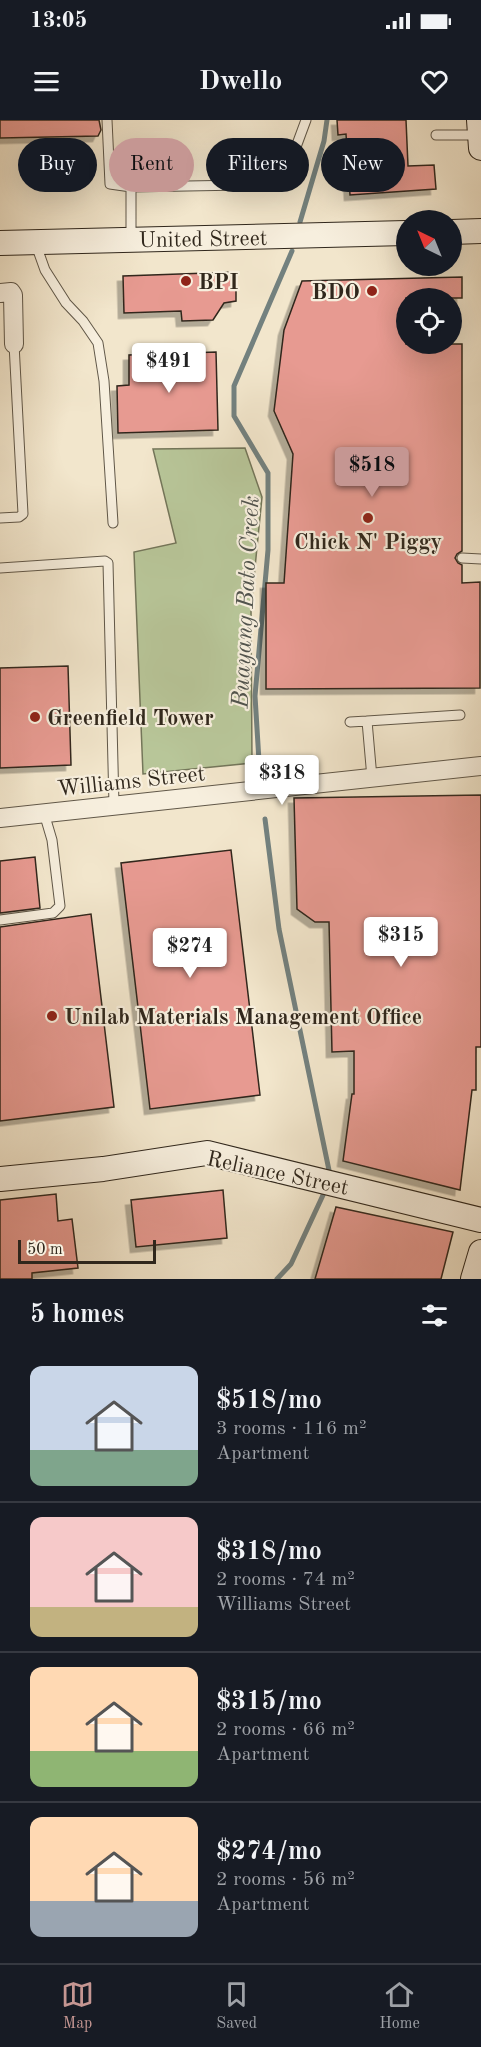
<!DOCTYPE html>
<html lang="en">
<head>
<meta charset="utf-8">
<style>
	:root { --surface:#171b24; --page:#20242c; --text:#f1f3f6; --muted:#9ea1a6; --line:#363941; --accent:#c59692 }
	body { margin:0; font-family:"Old Standard TT",serif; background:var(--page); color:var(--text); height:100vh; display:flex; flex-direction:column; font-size:22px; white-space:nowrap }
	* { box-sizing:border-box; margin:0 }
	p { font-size:20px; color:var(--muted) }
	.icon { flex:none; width:33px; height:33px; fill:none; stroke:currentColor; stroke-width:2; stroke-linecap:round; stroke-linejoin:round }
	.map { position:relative; height:1159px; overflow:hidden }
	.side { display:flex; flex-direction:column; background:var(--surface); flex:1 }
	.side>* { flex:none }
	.guide { position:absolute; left:18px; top:18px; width:446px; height:54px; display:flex; gap:12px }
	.needle { width:39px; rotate:317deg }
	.controls { position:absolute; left:396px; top:90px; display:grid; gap:12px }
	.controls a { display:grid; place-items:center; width:66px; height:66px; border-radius:50%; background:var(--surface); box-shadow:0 6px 24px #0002; font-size:30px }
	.scale { position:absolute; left:18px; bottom:15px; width:138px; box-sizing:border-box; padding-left:6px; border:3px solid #30271c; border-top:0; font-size:16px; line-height:21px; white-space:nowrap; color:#30271c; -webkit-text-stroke:4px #f7efde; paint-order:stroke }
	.price { position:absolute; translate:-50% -51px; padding:0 14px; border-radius:6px; background:#fff; color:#222; font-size:20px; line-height:39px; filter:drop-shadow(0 2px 3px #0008) }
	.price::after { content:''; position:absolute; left:50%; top:36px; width:18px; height:14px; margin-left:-9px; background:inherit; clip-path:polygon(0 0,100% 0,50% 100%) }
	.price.current { background:var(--accent); color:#111 }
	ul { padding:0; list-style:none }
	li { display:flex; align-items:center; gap:18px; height:150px; padding:0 30px }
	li+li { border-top:2px solid var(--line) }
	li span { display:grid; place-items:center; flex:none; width:168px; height:120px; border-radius:12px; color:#555 }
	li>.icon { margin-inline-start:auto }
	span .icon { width:72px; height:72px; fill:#fffc; stroke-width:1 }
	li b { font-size:26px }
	h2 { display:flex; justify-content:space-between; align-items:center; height:72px; padding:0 30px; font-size:26px }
	.tag { padding:0 21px; border-radius:27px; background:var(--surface); box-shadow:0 6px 24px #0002; font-size:21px; line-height:54px }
	.tag.current { background:var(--accent); color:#111 }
	.status { display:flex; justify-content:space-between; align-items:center; height:42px; padding:0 30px; background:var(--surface); direction:ltr }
	.status svg { height:16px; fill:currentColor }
	header { display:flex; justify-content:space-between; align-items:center; height:78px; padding:0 30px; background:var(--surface); font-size:27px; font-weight:700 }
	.tab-bar { display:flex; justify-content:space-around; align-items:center; height:84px; border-top:2px solid var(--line); background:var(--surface); font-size:16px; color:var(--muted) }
	.tab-bar a { display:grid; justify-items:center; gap:3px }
	.tab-bar .current { color:var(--accent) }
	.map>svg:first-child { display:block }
	.green { fill:#b8c699; stroke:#74765a; stroke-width:1.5 }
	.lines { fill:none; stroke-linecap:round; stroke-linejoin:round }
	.stream { stroke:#73817f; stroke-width:5 }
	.building { fill:#e79a91; stroke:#30271c; stroke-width:1.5; filter:url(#shadow) }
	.lane-casing { stroke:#605748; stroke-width:11 }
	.street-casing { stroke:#605748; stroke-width:20 }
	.secondary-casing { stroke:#30271c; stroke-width:26 }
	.lane { stroke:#f7efde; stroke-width:9 }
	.street { stroke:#f7efde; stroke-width:18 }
	.secondary { stroke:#f7efde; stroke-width:24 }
	.poi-dot { fill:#8f2418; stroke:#f7efde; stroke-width:2 }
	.labels { text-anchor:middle; stroke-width:4.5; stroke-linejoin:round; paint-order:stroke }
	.street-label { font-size:22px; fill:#30271c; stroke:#f7efde }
	.poi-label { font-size:22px; font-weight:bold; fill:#30271c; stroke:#f7efde; text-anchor:start }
	.water-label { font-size:24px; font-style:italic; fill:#51544e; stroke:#f7efde }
</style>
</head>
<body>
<div class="status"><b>13:05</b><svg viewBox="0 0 49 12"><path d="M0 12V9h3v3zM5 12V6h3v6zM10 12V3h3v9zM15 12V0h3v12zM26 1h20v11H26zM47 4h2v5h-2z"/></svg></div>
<header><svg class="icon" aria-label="menu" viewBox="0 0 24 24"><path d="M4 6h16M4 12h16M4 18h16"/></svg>Dwello<svg class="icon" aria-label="heart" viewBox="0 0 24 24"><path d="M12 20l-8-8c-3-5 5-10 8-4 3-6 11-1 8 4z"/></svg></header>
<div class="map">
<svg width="481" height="1159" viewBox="0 0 481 1159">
	<defs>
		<filter id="shadow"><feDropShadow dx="-5.5" dy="5.5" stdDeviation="0" flood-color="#0004"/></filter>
	</defs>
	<rect width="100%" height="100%" fill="#f2e6cc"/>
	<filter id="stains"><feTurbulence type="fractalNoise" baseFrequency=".00333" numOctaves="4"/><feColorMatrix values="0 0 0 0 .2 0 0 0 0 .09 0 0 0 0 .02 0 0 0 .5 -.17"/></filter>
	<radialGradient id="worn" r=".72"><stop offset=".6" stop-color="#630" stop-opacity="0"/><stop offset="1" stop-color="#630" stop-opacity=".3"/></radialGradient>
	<path class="green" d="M 245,328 L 262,377 L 251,488 L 252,643 L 143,654 L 134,432 L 176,423 L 153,329 Z"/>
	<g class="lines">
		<path class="stream" d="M 300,102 L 324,21 L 327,0
			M 259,641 L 255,576 L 268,430 L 268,353 L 234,296 L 234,266 L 292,131
			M 265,699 L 279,809 L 330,1055
			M 277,1159 L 291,1144 L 324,1073"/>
	</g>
	<path class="building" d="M 0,0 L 99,0 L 101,10 L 98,16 L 0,18 Z
		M 337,0 L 406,0 L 408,46 L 434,45 L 436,69 L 350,75 L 346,14 L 338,15 Z
		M 236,152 L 236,181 L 224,183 L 213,200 L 182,201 L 181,191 L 124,193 L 123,156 Z
		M 462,157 L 462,178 L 406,178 L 406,224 L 462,224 L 462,431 L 457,434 L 455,438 L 458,443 L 462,445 L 462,463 L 480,462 L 480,568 L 266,569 L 266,463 L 284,463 L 293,334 L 274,291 L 284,210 L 302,161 Z
		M 216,232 L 218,310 L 118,313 L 117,266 L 129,265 L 129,235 Z
		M 68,546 L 71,645 L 0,648 L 0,548 Z
		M 481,675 L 481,927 L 476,927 L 476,970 L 472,970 L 460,1070 L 343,1041 L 352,974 L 354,974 L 354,931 L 332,932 L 329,802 L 315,802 L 297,789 L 294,678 Z
		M 231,730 L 260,975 L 150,989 L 121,743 Z
		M 35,737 L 40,788 L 0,793 L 0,741 Z
		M 91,794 L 114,987 L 0,1001 L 0,807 Z
		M 223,1070 L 227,1118 L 136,1127 L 131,1080 Z
		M 56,1074 L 58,1101 L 72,1099 L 78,1148 L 32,1153 L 32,1159 L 0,1159 L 0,1080 Z
		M 336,1087 L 453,1112 L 441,1159 L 315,1159 Z"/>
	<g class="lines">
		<defs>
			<path id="lane" d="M 107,0 L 110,64 L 131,67 L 243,65 L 268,59 L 283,48 L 296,27 L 306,0
				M 436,15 L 480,15
				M 131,67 L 131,119
				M 35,122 L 45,150 L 66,183 L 83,201 L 98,223 L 104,261 L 113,403
				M 0,398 L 19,397 L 23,394 L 14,224
				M 462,438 L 481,439
				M 0,448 L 105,441 L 108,443 L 114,685
				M 367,601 L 460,595
				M 350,602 L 367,601 L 372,658
				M 0,800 L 53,793 L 60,786 L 52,720 L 44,693"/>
			<path id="street" d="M 0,173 L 11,172 L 13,175 L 14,224
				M 0,698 L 481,646"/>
			<path id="secondary" d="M 479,0 L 481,28
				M 452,112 L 481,111
				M 0,123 L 406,113
				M 0,1059 L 103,1049 L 207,1033 L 481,1100
				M 473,1159 L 481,1132"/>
		</defs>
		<use href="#lane" class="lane-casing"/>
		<use href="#street" class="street-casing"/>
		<use href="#secondary" class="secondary-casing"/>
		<use href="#lane" class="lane"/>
		<use href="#street" class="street"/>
		<use href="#secondary" class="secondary"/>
	</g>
	<g class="poi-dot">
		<circle cx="186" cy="161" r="6"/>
		<circle cx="372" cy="171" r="6"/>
		<circle cx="368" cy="398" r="6"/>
		<circle cx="35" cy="597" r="6"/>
		<circle cx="52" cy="896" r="6"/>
	</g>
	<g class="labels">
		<g class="street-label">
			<text transform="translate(203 118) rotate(-1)" y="8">United Street</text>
			<text transform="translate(131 660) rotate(-6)" y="8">Williams Street</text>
			<text transform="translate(278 1052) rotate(12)" y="8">Reliance Street</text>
		</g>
		<g class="poi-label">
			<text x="198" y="169">BPI</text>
			<text x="360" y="179" text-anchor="end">BDO</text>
			<text x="368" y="429" text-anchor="middle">Chick N' Piggy</text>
			<text x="47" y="605">Greenfield Tower</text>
			<text x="64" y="904">Unilab Materials Management Office</text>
		</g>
		<g class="water-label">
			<text transform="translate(245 482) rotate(-87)" y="8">Buayang Bato Creek</text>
		</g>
	</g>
	<rect width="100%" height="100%" filter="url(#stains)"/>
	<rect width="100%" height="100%" fill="url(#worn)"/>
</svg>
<div class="controls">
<a><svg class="needle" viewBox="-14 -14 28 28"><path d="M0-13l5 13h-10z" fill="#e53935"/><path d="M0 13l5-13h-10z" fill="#9ea1a6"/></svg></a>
<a><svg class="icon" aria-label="locate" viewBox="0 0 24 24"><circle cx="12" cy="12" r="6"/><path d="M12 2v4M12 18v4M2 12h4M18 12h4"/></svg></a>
</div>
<div class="scale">50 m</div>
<b class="price" style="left:169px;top:274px">$491</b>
<b class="price current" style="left:372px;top:378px">$518</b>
<b class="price" style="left:282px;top:686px">$318</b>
<b class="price" style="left:401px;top:848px">$315</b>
<b class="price" style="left:190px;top:859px">$274</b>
<div class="guide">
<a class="tag">Buy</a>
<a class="tag current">Rent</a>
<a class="tag">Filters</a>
<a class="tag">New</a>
</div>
</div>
<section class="side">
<h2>5 homes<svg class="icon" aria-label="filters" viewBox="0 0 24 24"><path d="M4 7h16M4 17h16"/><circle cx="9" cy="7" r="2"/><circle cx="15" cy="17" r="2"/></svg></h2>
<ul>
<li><span style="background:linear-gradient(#c9d6e8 70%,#7fa58c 0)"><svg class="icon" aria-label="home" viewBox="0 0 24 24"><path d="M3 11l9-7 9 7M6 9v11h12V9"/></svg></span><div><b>$518/mo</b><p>3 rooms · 116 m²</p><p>Apartment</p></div></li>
<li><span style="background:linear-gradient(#f6c9c9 75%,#c2b280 0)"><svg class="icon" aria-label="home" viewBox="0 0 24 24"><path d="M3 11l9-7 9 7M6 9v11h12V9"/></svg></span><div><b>$318/mo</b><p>2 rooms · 74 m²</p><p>Williams Street</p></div></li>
<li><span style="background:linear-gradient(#ffd9b3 70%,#8fb573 0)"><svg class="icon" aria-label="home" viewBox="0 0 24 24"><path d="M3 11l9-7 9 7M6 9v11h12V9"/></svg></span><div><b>$315/mo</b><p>2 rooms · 66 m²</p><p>Apartment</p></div></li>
<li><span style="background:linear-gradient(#ffd9b3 70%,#9aa5b1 0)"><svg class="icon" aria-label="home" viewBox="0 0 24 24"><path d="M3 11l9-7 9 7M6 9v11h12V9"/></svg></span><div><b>$274/mo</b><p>2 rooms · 56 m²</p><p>Apartment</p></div></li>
</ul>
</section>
<nav class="tab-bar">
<a class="current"><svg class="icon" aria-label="map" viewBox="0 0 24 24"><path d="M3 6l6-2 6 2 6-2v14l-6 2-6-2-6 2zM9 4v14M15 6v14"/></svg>Map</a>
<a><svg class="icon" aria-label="saved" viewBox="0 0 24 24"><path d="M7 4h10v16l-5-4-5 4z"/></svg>Saved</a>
<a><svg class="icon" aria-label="home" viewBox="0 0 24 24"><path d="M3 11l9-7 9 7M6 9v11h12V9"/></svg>Home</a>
</nav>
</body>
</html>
